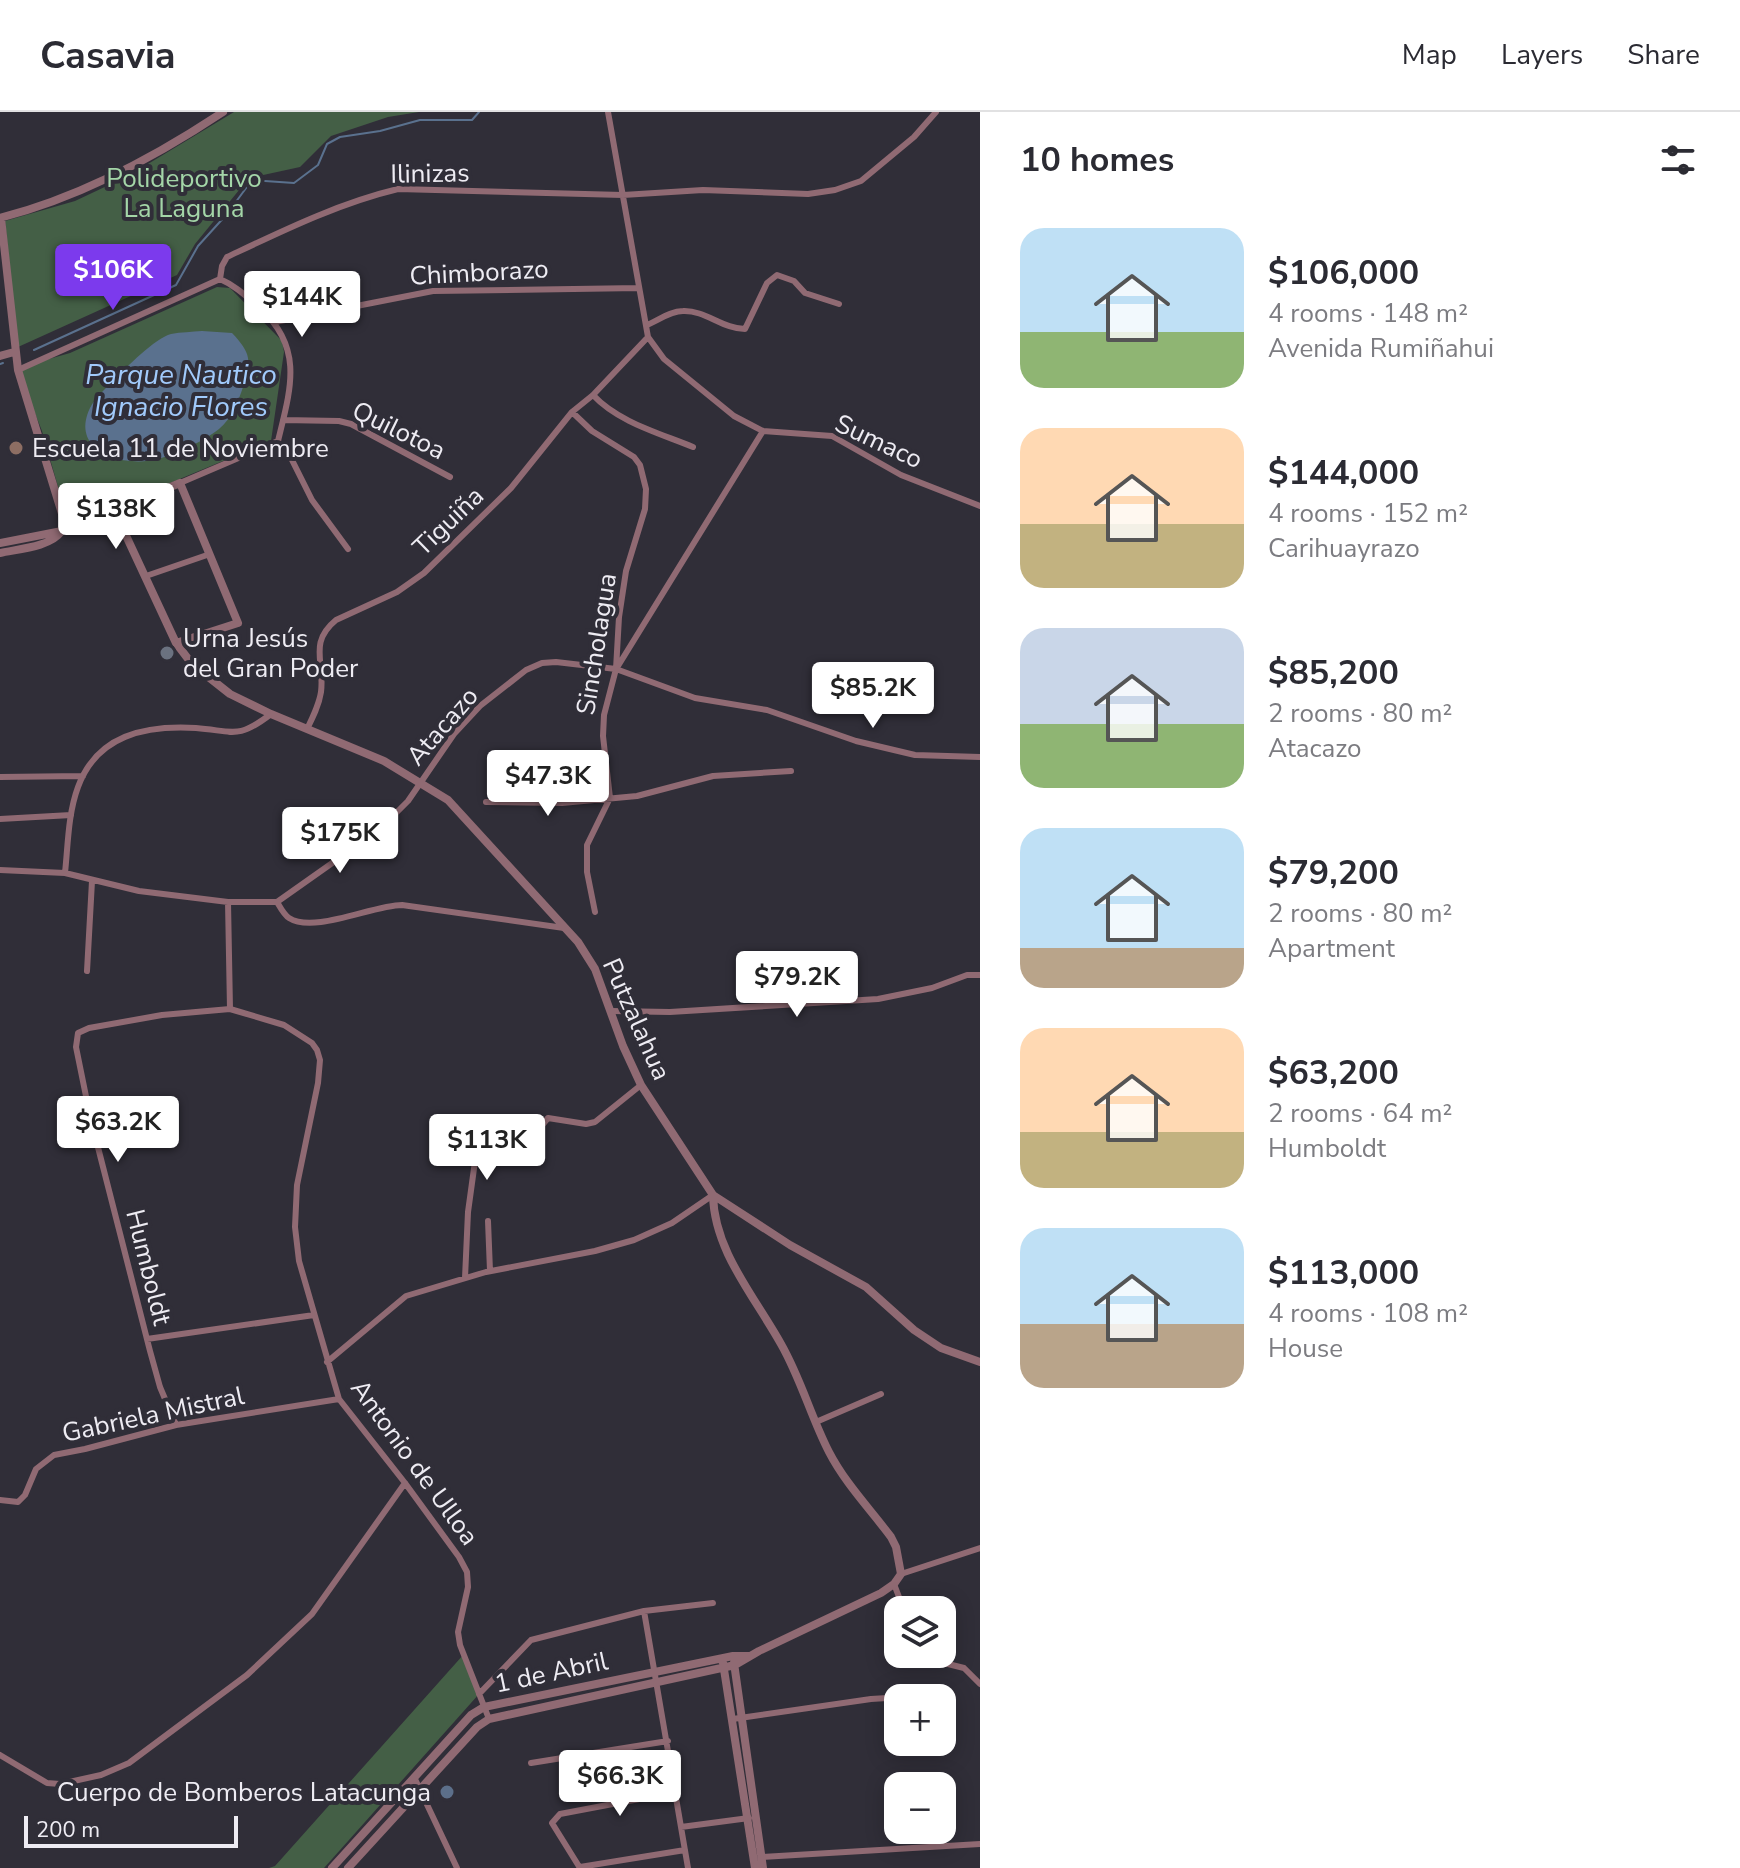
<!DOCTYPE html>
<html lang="en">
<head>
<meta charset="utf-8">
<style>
	:root { --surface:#fff; --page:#f2f2f3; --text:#2b2b33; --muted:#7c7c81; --line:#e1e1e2; --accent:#7c3aed }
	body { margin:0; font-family:"Nunito Sans",sans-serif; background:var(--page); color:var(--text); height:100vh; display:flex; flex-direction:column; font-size:30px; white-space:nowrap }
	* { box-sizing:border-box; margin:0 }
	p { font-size:26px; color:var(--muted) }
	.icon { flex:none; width:44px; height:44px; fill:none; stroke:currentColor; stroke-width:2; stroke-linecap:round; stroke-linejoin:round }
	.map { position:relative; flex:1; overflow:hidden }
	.drawer { display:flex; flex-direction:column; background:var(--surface); width:760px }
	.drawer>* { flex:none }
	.fabs { position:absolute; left:884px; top:1484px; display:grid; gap:16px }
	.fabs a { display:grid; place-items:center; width:72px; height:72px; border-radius:16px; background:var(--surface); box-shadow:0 4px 20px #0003; font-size:40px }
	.scale { position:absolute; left:24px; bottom:20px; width:214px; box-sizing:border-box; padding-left:8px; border:4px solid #eeecf3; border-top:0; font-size:22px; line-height:28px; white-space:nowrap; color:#eeecf3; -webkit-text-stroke:6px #302e38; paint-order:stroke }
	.price { position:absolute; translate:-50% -68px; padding:0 18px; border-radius:8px; background:#fff; color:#222; font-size:26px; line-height:52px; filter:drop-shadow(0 2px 4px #0008) }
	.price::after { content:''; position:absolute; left:50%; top:48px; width:24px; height:18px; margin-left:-12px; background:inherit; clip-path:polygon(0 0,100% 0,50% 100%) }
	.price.selected { background:var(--accent); color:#fff }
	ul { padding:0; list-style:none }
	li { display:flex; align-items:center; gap:24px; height:200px; padding:0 40px }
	li span { display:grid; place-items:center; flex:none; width:224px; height:160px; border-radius:24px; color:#555 }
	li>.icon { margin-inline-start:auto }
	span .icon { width:96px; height:96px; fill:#fffc; stroke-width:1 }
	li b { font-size:34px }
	h2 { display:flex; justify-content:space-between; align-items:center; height:96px; padding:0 40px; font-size:34px }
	header { display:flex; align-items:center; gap:48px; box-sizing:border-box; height:112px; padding:0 40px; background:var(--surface); border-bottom:2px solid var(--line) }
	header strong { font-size:38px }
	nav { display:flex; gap:44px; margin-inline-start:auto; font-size:28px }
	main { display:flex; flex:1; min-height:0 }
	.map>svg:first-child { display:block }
	.green { fill:#445f46 }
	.water { fill:#5a718e }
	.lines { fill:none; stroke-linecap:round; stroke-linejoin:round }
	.stream { stroke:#5a718e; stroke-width:2 }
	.minor { stroke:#906a73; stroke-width:6 }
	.tertiary { stroke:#906a73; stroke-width:8 }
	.education-dot { fill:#8d6e63; stroke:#302e38; stroke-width:3 }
	.worship-dot { fill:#6b7280; stroke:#302e38; stroke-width:3 }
	.service-dot { fill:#5c6f8a; stroke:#302e38; stroke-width:3 }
	.labels { text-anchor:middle; stroke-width:8; stroke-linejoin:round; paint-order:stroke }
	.street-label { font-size:26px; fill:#eeecf3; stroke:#302e38 }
	.park-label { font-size:26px; fill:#a4d6a8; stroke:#302e38 }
	.poi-label { font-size:26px; fill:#eeecf3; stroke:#302e38; text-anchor:start }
	.water-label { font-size:28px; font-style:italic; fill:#a1cafb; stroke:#302e38 }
</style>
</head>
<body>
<header>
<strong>Casavia</strong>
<nav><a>Map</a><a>Layers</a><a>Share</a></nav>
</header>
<main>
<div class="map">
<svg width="980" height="1756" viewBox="0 0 980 1756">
	<rect width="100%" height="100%" fill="#302e38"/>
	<path class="green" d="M 234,0 L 419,0 L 388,5 L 331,24 L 300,55 L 254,65 L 244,72 L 195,132 L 177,163 L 18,235 L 5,109 L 75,89 L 128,64 Z
		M 217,175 L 230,176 L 282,229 L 284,240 L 271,329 L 69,413 L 42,319 L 17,256 L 70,241 Z
		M 464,1542 L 479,1582 L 324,1756 L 269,1756 L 275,1754 Z"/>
	<path class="water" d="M 202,219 L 232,221 C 251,241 252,249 243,275 C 238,290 232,306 219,317 C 204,329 176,342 158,347 C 124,356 69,340 90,296 C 95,286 106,276 114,268 C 126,256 155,226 171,222 C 181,220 192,220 202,219 Z"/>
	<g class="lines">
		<path class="stream" d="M 34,238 L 176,173 L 198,134 L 227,102 L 252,68 L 294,71 L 318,53 L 327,32 L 340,25 L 380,19 L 420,8 L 472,8 L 479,0
			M 0,252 L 3,251"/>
		<path class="minor" d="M 608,0 L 648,225 L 664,247 L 734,304 L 763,319 L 832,324 L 901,363 L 980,394
			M 220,167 L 222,154 L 227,145 C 282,119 339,91 398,77 L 623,83 L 703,78 L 808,82 L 835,78 L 861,69 L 914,25 L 936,0
			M 220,167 C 236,174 247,185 260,196 C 304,236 291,276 278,329
			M 275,210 L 433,179 L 639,176
			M 647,213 C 659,208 670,199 683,199 C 705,198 723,217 745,217 L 767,171 L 777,163 L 794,169 L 805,181 L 839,192
			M 18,258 L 220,167
			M 593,283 C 618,310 659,321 693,335
			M 572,300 L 592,319 L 634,345 L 640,353 L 646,377 L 645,397 L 626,459 L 619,505 L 616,557 L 604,603 L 603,624 L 610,686 L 587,733 L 587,760 L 595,800
			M 283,308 L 339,309 L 351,312 L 450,365
			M 278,329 L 289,342 L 312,388 L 348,437
			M 180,371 L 278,329
			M 146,464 L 210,442
			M 618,554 L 763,319
			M 307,617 C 313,605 319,593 321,580 C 325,550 308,531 336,508 L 397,480 L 424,461 L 511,376 L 572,300 L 593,283 L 648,225
			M 0,665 L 83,664
			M 486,690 L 562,691 L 637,684 L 713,664 L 791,659
			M 0,707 L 71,703
			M 0,758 L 65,761 L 139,779 L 228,790 L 277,790 L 379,718 L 408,689 L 454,622 L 480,594 L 526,558 L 542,551 L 556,550 L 616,557 L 695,586 L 767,598 L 856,629 L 915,643 L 980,645
			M 65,761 C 68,733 68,702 78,675 C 97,623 145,613 196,616 C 234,619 237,628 271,602
			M 228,790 L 230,897 L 284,913 L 312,931 L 317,938 L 320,948 L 318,971 L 297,1073 L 295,1115 L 299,1149 L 339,1287 L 405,1371 L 459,1445 L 467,1460 L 468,1475 L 458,1520 L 460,1533 L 489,1607
			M 277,790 C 280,795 284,803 289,806 C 314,822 373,793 402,793 L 564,816
			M 87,859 L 92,769
			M 611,899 L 670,900 L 878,887 L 932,876 L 967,863 L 980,863
			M 488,1109 L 490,1159
			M 465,1166 L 468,1100 L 476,1042 L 480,1038 C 522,1033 519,1042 548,1006 L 586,1012 L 595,1010 L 641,973
			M 147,1227 L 314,1203
			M 327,1250 L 406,1184 L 486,1160 L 595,1139 L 634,1128 L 672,1111 L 713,1083
			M 816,1310 L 881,1282
			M 176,1313 L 160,1275 L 150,1239 L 90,1004 L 76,935 L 78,921 L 89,916 L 162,903 L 230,897
			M 0,1388 L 18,1390 L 25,1383 L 36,1357 L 54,1343 L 85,1337 L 176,1313 L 339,1287
			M 901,1462 L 980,1436
			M 894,1472 L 904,1498
			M 644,1499 L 688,1756
			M 923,1542 L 932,1548 L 964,1556 L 980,1572
			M 479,1582 L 531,1528 L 644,1499 L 713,1491
			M 733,1607 L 871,1587 L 920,1584
			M 0,1643 L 47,1671 L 60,1672 L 101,1663 L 129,1651 L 247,1563 L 312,1502 L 405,1371
			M 531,1651 L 668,1629
			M 414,1665 L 457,1756
			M 681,1715 L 749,1706
			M 761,1745 L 980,1732
			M 580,1755 L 685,1738
			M 580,1756 L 552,1711 L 560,1702 L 676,1680"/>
		<path class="tertiary" d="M 0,106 C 81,85 154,46 223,0
			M 1,106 L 18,258 L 67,418
			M 0,244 L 14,240
			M 115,400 L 176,531 L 192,552 L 230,582 L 271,602 L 384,649 L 448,688 L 578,830 L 595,857 L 623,934 L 641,973 L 713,1083 L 790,1133 L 866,1175 L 914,1218 L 941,1236 L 980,1250
			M 0,431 L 67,418 L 180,371 L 238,511 L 176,531
			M 0,441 C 18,437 50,435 61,420
			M 723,1551 L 755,1756
			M 734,1551 L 763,1756
			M 332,1756 L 471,1603 L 484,1595 L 733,1544 L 749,1544
			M 348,1756 L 477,1615 L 489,1607 L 735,1553 L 759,1539 L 881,1481 L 894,1472 L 901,1462 L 896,1435 L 891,1425 C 870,1397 845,1371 829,1340 C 811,1305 801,1267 781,1232 C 755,1185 714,1139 713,1083"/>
	</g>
	<circle class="education-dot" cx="16" cy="336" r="8"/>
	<circle class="worship-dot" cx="167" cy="541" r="8"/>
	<circle class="service-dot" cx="447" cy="1680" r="8"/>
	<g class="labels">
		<g class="street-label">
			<text transform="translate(430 61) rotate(-1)" y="9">Ilinizas</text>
			<text transform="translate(479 160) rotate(-3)" y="9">Chimborazo</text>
			<text transform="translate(399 318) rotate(26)" y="9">Quilotoa</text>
			<text transform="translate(879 329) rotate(25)" y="9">Sumaco</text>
			<text transform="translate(448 409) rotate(-44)" y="9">Tiguiña</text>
			<text transform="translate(596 532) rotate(-81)" y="9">Sincholagua</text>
			<text transform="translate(442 614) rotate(-49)" y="9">Atacazo</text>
			<text transform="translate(637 907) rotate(66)" y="9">Putzalahua</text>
			<text transform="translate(149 1155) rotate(76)" y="9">Humboldt</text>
			<text transform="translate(153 1302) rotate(-12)" y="9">Gabriela Mistral</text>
			<text transform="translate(415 1350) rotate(54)" y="9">Antonio de Ulloa</text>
			<text transform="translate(551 1560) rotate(-12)" y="9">1 de Abril</text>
		</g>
		<g class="park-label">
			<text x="184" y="75">Polideportivo<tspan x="184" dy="30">La Laguna</tspan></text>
		</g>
		<g class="poi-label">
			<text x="32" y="345">Escuela 11 de Noviembre</text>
			<text x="183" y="535">Urna Jesús<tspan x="183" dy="30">del Gran Poder</tspan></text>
			<text x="431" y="1689" text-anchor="end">Cuerpo de Bomberos Latacunga</text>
		</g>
		<g class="water-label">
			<text x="181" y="272">Parque Nautico<tspan x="181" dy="32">Ignacio Flores</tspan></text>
		</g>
	</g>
</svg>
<div class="fabs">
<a><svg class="icon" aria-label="layers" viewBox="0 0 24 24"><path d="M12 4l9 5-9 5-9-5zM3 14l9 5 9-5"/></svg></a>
<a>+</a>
<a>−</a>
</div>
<div class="scale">200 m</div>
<b class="price selected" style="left:113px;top:200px">$106K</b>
<b class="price" style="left:302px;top:227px">$144K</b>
<b class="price" style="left:116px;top:439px">$138K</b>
<b class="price" style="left:873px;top:618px">$85.2K</b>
<b class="price" style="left:548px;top:706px">$47.3K</b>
<b class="price" style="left:340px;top:763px">$175K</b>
<b class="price" style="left:797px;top:907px">$79.2K</b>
<b class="price" style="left:118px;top:1052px">$63.2K</b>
<b class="price" style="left:487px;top:1070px">$113K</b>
<b class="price" style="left:620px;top:1706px">$66.3K</b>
</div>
<section class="drawer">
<h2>10 homes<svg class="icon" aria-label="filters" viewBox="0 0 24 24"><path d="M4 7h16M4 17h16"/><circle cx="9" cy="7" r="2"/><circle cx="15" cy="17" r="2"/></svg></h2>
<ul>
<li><span style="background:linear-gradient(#bfe0f5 65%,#8fb573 0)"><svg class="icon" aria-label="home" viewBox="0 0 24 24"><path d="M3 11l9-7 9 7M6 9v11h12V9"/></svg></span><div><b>$106,000</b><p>4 rooms · 148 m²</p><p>Avenida Rumiñahui</p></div></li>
<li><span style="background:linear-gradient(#ffd9b3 60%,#c2b280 0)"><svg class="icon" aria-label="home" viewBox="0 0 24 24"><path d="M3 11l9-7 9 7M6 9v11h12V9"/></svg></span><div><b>$144,000</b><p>4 rooms · 152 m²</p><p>Carihuayrazo</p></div></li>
<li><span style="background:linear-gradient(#c9d6e8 60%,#8fb573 0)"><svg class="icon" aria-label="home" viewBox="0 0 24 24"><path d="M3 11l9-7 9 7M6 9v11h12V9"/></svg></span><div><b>$85,200</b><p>2 rooms · 80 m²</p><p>Atacazo</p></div></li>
<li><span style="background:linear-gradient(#bfe0f5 75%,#b9a48a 0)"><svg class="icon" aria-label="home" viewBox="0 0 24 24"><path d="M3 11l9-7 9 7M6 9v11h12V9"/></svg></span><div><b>$79,200</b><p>2 rooms · 80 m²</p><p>Apartment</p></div></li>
<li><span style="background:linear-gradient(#ffd9b3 65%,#c2b280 0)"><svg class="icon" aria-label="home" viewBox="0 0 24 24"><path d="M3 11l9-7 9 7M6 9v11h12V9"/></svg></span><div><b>$63,200</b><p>2 rooms · 64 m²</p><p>Humboldt</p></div></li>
<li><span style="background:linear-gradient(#bfe0f5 60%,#b9a48a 0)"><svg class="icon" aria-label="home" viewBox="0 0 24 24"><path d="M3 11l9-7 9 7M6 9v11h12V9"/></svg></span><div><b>$113,000</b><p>4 rooms · 108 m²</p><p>House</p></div></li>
</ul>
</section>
</main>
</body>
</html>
